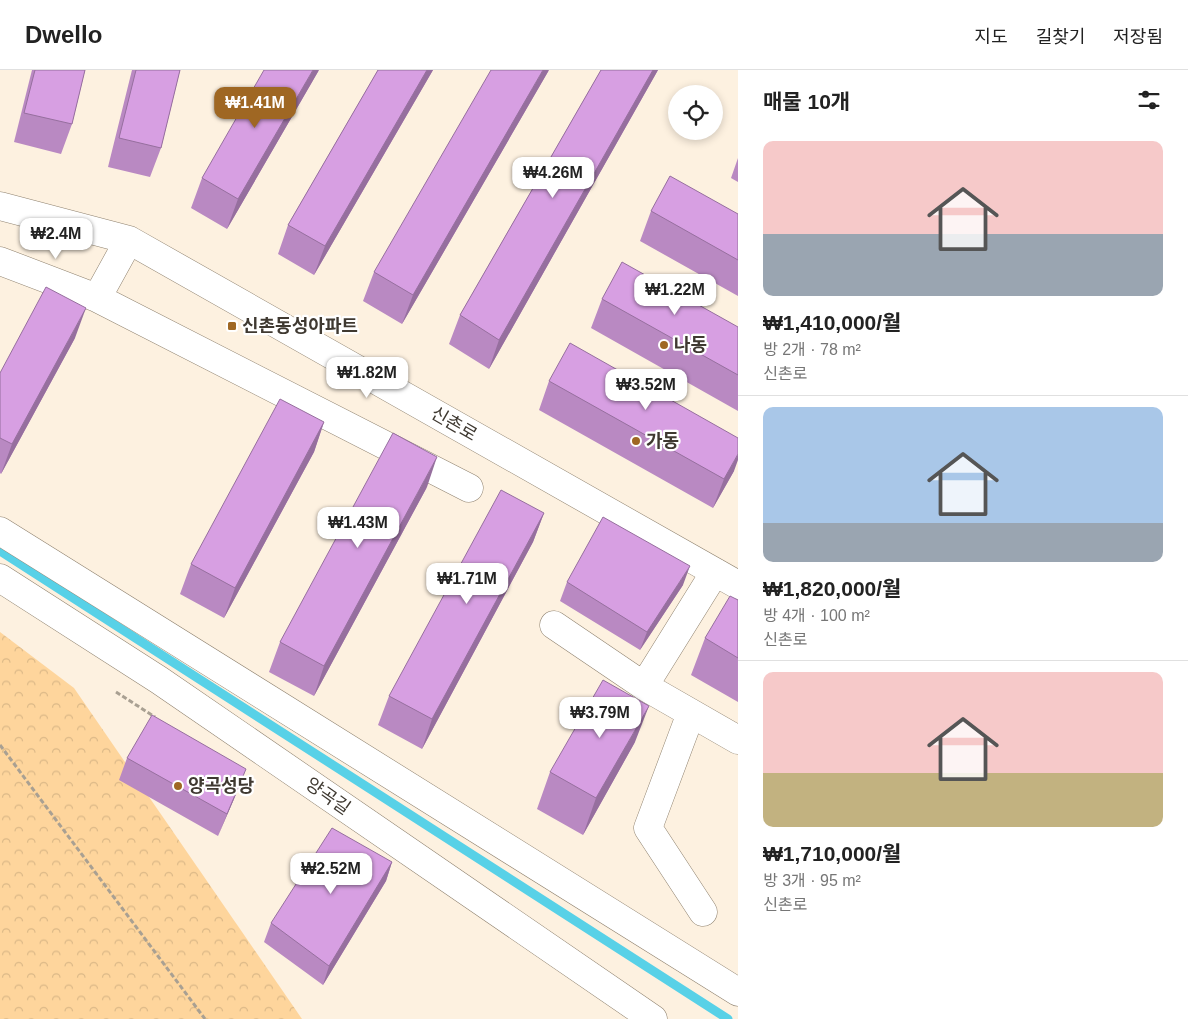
<!DOCTYPE html>
<html lang="ko">
<head>
<meta charset="utf-8">
<style>
	:root { --surface:#fff; --page:#f6f6f6; --text:#222; --muted:#767676; --line:#e0e0e0; --accent:#9f6723 }
	body { margin:0; font-family:Arial,"Noto Sans KR",sans-serif; background:var(--page); color:var(--text); height:100vh; display:flex; flex-direction:column; font-size:19px; white-space:nowrap }
	* { box-sizing:border-box; margin:0 }
	p { font-size:16px; color:var(--muted) }
	.icon { flex:none; width:28px; height:28px; fill:none; stroke:currentColor; stroke-width:2; stroke-linecap:round; stroke-linejoin:round }
	.map { position:relative; flex:1; overflow:hidden }
	.drawer { display:flex; flex-direction:column; background:var(--surface); width:450px }
	.drawer>* { flex:none }
	.fabs { position:absolute; left:668px; top:15px; display:grid; gap:10px }
	.fabs a { display:grid; place-items:center; width:55px; height:55px; border-radius:50%; background:var(--surface); box-shadow:0 2px 8px #0003; font-size:25px }
	.price { position:absolute; translate:-50% -42px; padding:0 11px; border-radius:10px; background:#fff; color:#222; font-size:16px; line-height:32px; filter:drop-shadow(0 1px 2px #0008) }
	.price::after { content:''; position:absolute; left:50%; top:30px; width:15px; height:11px; margin-left:-8px; background:inherit; clip-path:polygon(0 0,100% 0,50% 100%) }
	.price.active { background:var(--accent); color:#fff }
	ul { padding:0; list-style:none }
	li { display:grid; align-content:center; gap:10px; height:265px; padding:0 25px }
	li+li { border-top:1px solid var(--line) }
	li span { display:grid; place-items:center; height:155px; border-radius:10px; color:#555 }
	li>.icon { margin-inline-start:auto }
	span .icon { width:90px; height:90px; fill:#fffc; stroke-width:1 }
	li b { font-size:21px }
	h2 { display:flex; justify-content:space-between; align-items:center; height:60px; padding:0 25px; font-size:21px }
	header { display:flex; align-items:center; gap:30px; box-sizing:border-box; height:70px; padding:0 25px; background:var(--surface); border-bottom:1px solid var(--line) }
	header strong { font-size:24px }
	nav { display:flex; gap:28px; margin-inline-start:auto; font-size:18px }
	main { display:flex; flex:1; min-height:0 }
	.map>svg:first-child { display:block }
	.forest { fill:url(#forest-crowns) }
	.lines { fill:none; stroke-linecap:round; stroke-linejoin:round }
	.stream { stroke:#58d1e7; stroke-width:9 }
	.minor-casing { stroke:#8f826f; stroke-width:29 }
	.path { stroke:#a9a092; stroke-width:3; stroke-dasharray:5 2.5; stroke-linecap:butt }
	.minor { stroke:#fff; stroke-width:28 }
	.wall { fill:#b989c2 }
	.shaded-wall { fill:#966f9e }
	.building { fill:#d79fe2; stroke:#966f9e }
	.poi-dot { fill:#9f6723; stroke:#fff; stroke-width:2 }
	.labels { text-anchor:middle; stroke-width:4.5; stroke-linejoin:round; paint-order:stroke }
	.poi-label { font-size:18px; font-weight:bold; fill:#3f3931; stroke:#fff; text-anchor:start }
	.street-label { font-size:18px; fill:#3f3931; stroke:#fff }
</style>
</head>
<body>
<header>
<strong>Dwello</strong>
<nav><a>지도</a><a>길찾기</a><a>저장됨</a></nav>
</header>
<main>
<div class="map">
<svg width="738" height="949" viewBox="0 0 738 949">
	<defs>
		<pattern id="forest-crowns" width="20" height="18" patternUnits="userSpaceOnUse" patternTransform="scale(1.25)"><rect width="20" height="18" fill="#fed59c"/><path d="M2 6a3 3 0 1 1 6 0M12 15a3 3 0 1 1 6 0" fill="none" stroke="#dbb887"/></pattern>
	</defs>
	<rect width="100%" height="100%" fill="#fdf1e0"/>
	<path class="forest" d="M 0,562 L 74,618 L 302,949 L 0,949 Z"/>
	<g class="lines">
		<path class="stream" d="M 0,481 L 728,949"/>
		<defs>
			<path id="minor" d="M 0,136 L 129,170 L 738,515
				M 129,170 L 97,228 L 469,418
				M 0,191 L 97,228
				M 0,461 L 738,922
				M 715,502 L 644,616 L 738,670
				M 0,508 L 159,610 L 653,949
				M 554,555 L 644,616
				M 691,643 L 648,758 L 703,842"/>
		</defs>
		<use href="#minor" class="minor-casing"/>
		<path class="path" d="M 116,622 L 155,647
			M 0,675 L 205,949"/>
		<use href="#minor" class="minor"/>
	</g>
	<path class="wall" d="M 32,0 L 85,0 L 72,54 L 61,84 L 14,72 Z
		M 132,0 L 180,0 L 161,78 L 150,107 L 108,97 Z
		M 319,0 L 227,159 L 191,138 L 202,108 Z
		M 378,0 L 433,0 L 314,205 L 278,184 L 288,155 Z
		M 549,0 L 402,254 L 363,231 L 374,202 Z
		M 601,0 L 658,0 L 489,299 L 449,274 L 460,245 Z
		M 738,88 L 738,112 L 731,108 Z
		M 651,141 L 738,144 L 738,226 L 640,171 Z
		M 602,229 L 738,257 L 738,341 L 591,258 Z
		M 75,268 L 1,404 L 0,403 L 0,303 Z
		M 549,311 L 734,401 L 713,438 L 539,340 Z
		M 324,352 L 314,382 L 224,548 L 180,524 L 191,494 Z
		M 427,417 L 314,626 L 269,602 L 280,572 Z
		M 544,443 L 533,472 L 422,679 L 378,655 L 389,626 Z
		M 567,512 L 683,515 L 640,580 L 560,531 Z
		M 738,530 L 738,632 L 691,605 L 705,568 Z
		M 635,672 L 583,765 L 537,739 L 550,702 Z
		M 127,688 L 237,722 L 218,766 L 119,710 Z
		M 392,792 L 386,811 L 323,915 L 264,872 L 271,853 Z"/>
	<path class="shaded-wall" d="M 313,0 L 319,0 L 227,159 L 238,129 Z
		M 427,0 L 433,0 L 314,205 L 325,176 Z
		M 543,0 L 549,0 L 402,254 L 413,225 Z
		M 653,0 L 658,0 L 489,299 L 499,270 Z
		M 86,238 L 75,268 L 1,404 L 12,374 Z
		M 324,352 L 314,382 L 224,548 L 235,518 Z
		M 738,384 L 738,390 L 734,401 L 713,438 L 724,409 Z
		M 437,387 L 427,417 L 314,626 L 324,596 Z
		M 544,443 L 533,472 L 422,679 L 432,649 Z
		M 690,496 L 683,515 L 640,580 L 647,562 Z
		M 649,636 L 635,672 L 583,765 L 596,728 Z
		M 246,699 L 237,722 L 218,766 L 227,744 Z
		M 392,792 L 386,811 L 323,915 L 329,896 Z"/>
	<path class="building" d="M 35,0 L 85,0 L 72,54 L 24,43 Z
		M 136,0 L 180,0 L 161,78 L 119,68 Z
		M 264,0 L 313,0 L 238,129 L 202,108 Z
		M 378,0 L 427,0 L 325,176 L 288,155 Z
		M 491,0 L 543,0 L 413,225 L 374,202 Z
		M 601,0 L 653,0 L 499,270 L 460,245 Z
		M 670,106 L 738,144 L 738,190 L 651,141 Z
		M 622,192 L 738,257 L 738,305 L 602,229 Z
		M 46,217 L 86,238 L 12,374 L 0,368 L 0,303 Z
		M 570,273 L 738,368 L 738,384 L 724,409 L 549,311 Z
		M 280,329 L 324,352 L 235,518 L 191,494 Z
		M 393,363 L 437,387 L 324,596 L 280,572 Z
		M 501,420 L 544,443 L 432,649 L 389,626 Z
		M 603,447 L 690,496 L 647,562 L 567,512 Z
		M 730,526 L 738,530 L 738,588 L 705,568 Z
		M 603,610 L 649,636 L 596,728 L 550,702 Z
		M 152,645 L 246,699 L 227,744 L 127,688 Z
		M 332,758 L 392,792 L 329,896 L 271,853 Z"/>
	<g class="poi-dot">
		<rect x="227" y="251" width="10" height="10" rx="2.5"/>
		<circle cx="664" cy="275" r="5"/>
		<circle cx="636" cy="371" r="5"/>
		<circle cx="178" cy="716" r="5"/>
	</g>
	<g class="labels">
		<g class="poi-label">
			<text x="242" y="262">신촌동성아파트</text>
			<text x="674" y="281">나동</text>
			<text x="646" y="377">가동</text>
			<text x="188" y="722">양곡성당</text>
		</g>
		<g class="street-label">
			<text transform="translate(454 354) rotate(30)" y="6">신촌로</text>
			<text transform="translate(328 726) rotate(35)" y="6">양곡길</text>
		</g>
	</g>
</svg>
<div class="fabs">
<a><svg class="icon" aria-label="locate" viewBox="0 0 24 24"><circle cx="12" cy="12" r="6"/><path d="M12 2v4M12 18v4M2 12h4M18 12h4"/></svg></a>
</div>
<b class="price active" style="left:255px;top:59px">₩1.41M</b>
<b class="price" style="left:553px;top:129px">₩4.26M</b>
<b class="price" style="left:56px;top:190px">₩2.4M</b>
<b class="price" style="left:675px;top:246px">₩1.22M</b>
<b class="price" style="left:367px;top:329px">₩1.82M</b>
<b class="price" style="left:646px;top:341px">₩3.52M</b>
<b class="price" style="left:358px;top:479px">₩1.43M</b>
<b class="price" style="left:467px;top:535px">₩1.71M</b>
<b class="price" style="left:600px;top:669px">₩3.79M</b>
<b class="price" style="left:331px;top:825px">₩2.52M</b>
</div>
<section class="drawer">
<h2>매물 10개<svg class="icon" aria-label="filters" viewBox="0 0 24 24"><path d="M4 7h16M4 17h16"/><circle cx="9" cy="7" r="2"/><circle cx="15" cy="17" r="2"/></svg></h2>
<ul>
<li><span style="background:linear-gradient(#f6c9c9 60%,#9aa5b1 0)"><svg class="icon" aria-label="home" viewBox="0 0 24 24"><path d="M3 11l9-7 9 7M6 9v11h12V9"/></svg></span><div><b>₩1,410,000/월</b><p>방 2개 · 78 m²</p><p>신촌로</p></div></li>
<li><span style="background:linear-gradient(#a9c7e8 75%,#9aa5b1 0)"><svg class="icon" aria-label="home" viewBox="0 0 24 24"><path d="M3 11l9-7 9 7M6 9v11h12V9"/></svg></span><div><b>₩1,820,000/월</b><p>방 4개 · 100 m²</p><p>신촌로</p></div></li>
<li><span style="background:linear-gradient(#f6c9c9 65%,#c2b280 0)"><svg class="icon" aria-label="home" viewBox="0 0 24 24"><path d="M3 11l9-7 9 7M6 9v11h12V9"/></svg></span><div><b>₩1,710,000/월</b><p>방 3개 · 95 m²</p><p>신촌로</p></div></li>
</ul>
</section>
</main>
</body>
</html>
